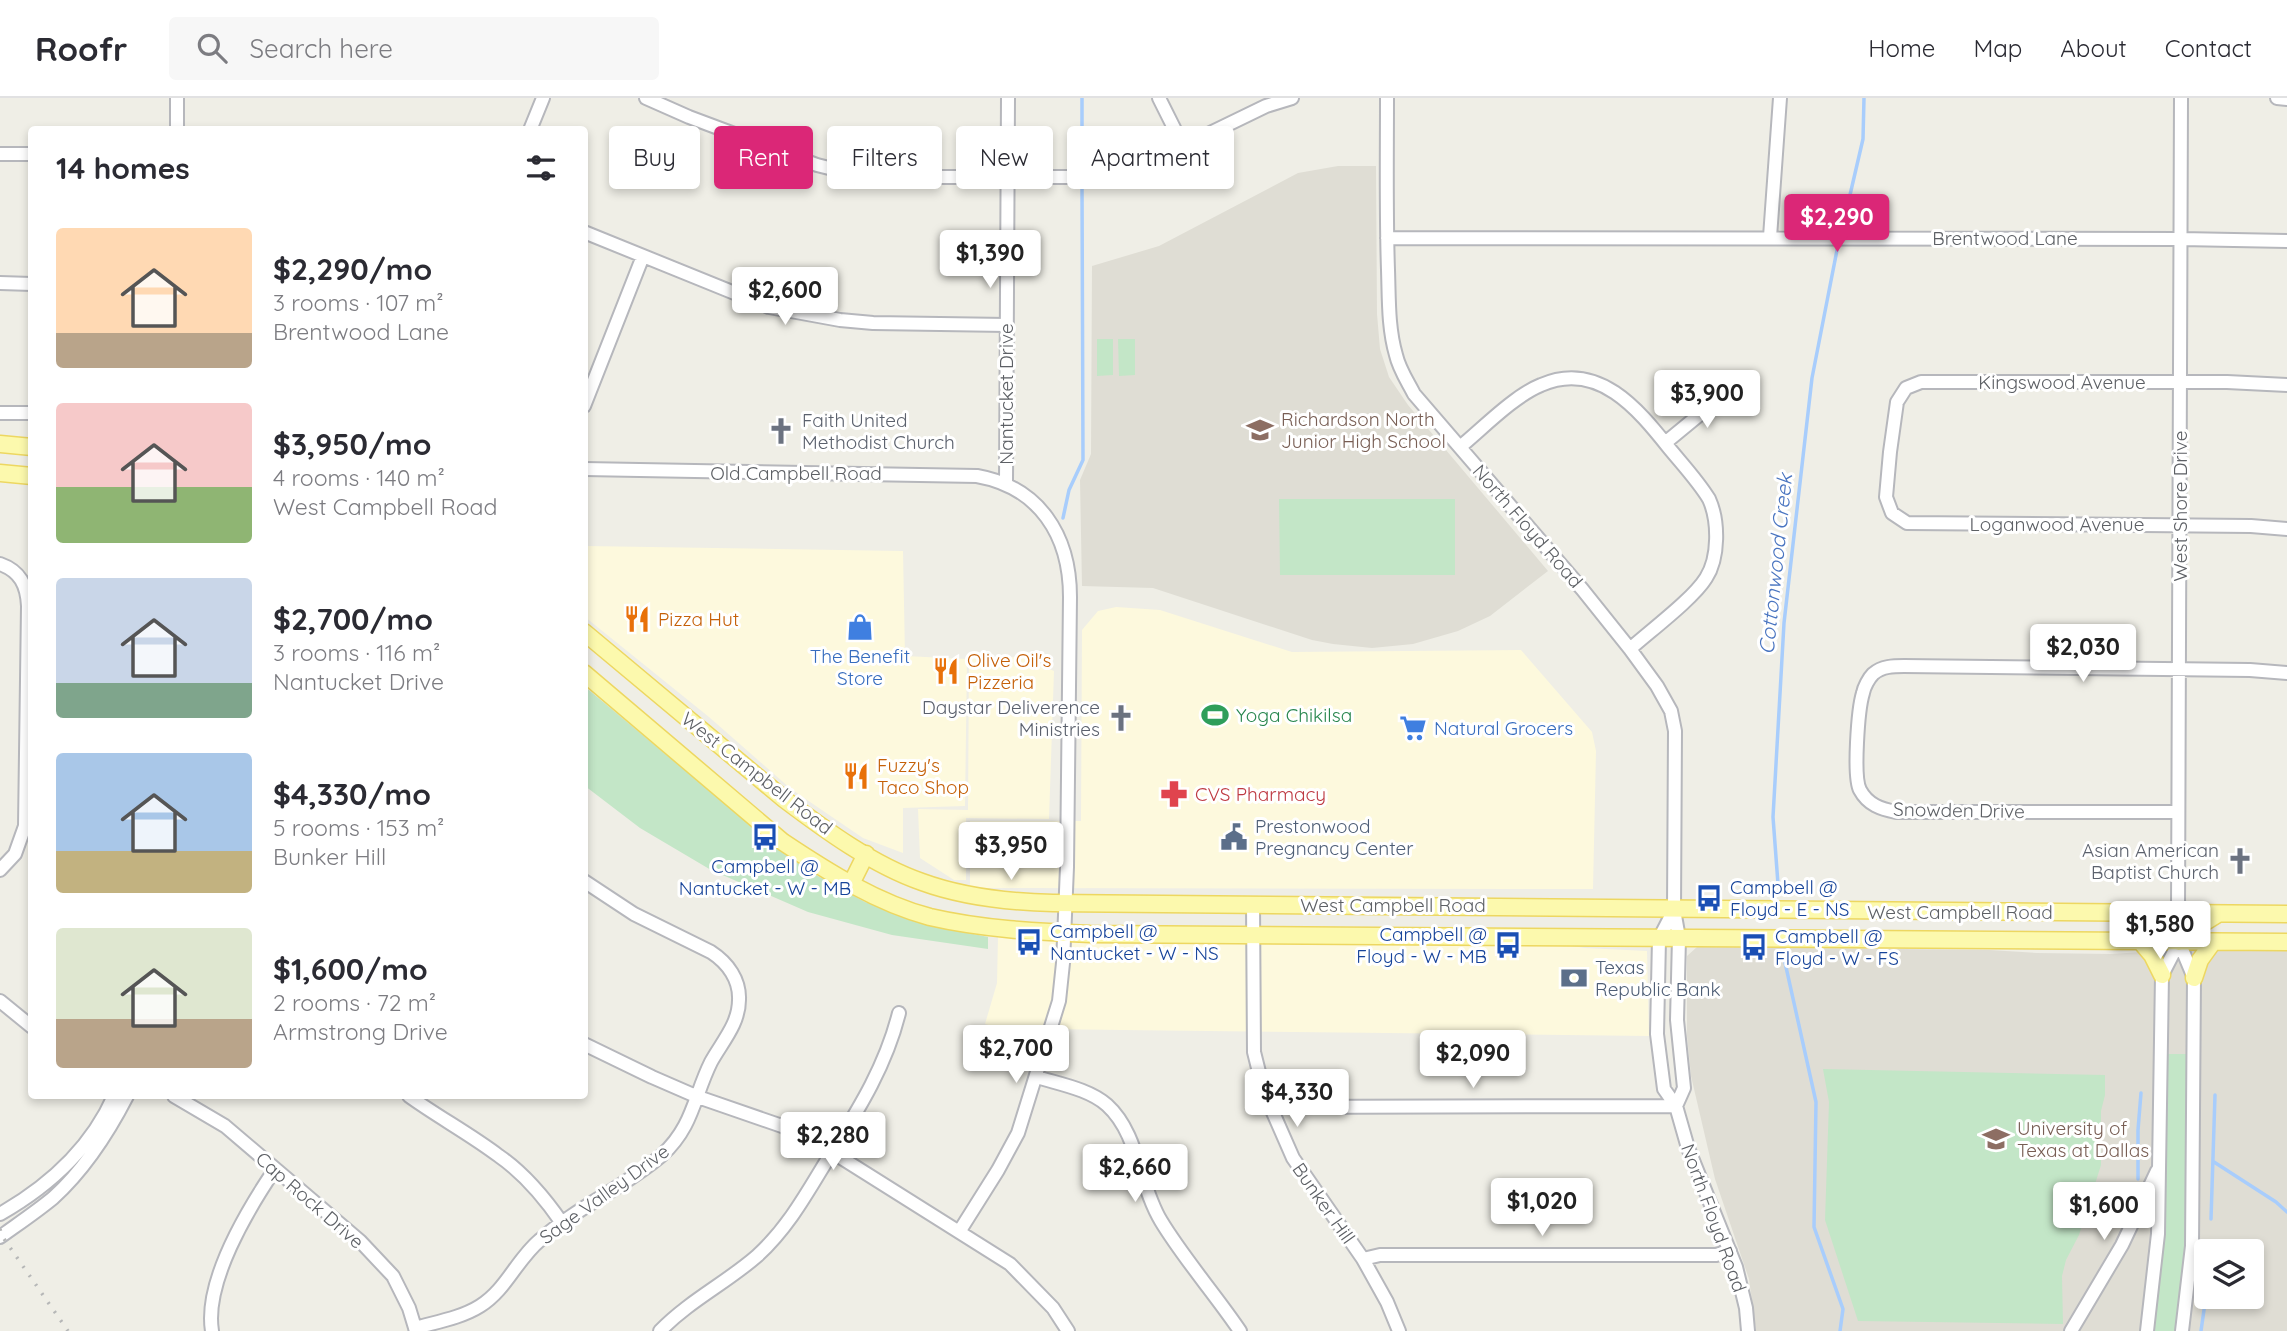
<!DOCTYPE html>
<html lang="en">
<head>
<meta charset="utf-8">
<style>
	:root { --surface:#fff; --page:#f7f7f7; --text:#2b2b33; --muted:#7c7c81; --line:#e1e1e2; --accent:#db2777 }
	body { margin:0; font-family:Quicksand,sans-serif; background:var(--page); color:var(--text); height:100vh; display:flex; flex-direction:column; font-size:26px; white-space:nowrap }
	* { box-sizing:border-box; margin:0 }
	p { font-size:23px; color:var(--muted) }
	.icon { flex:none; width:38px; height:38px; fill:none; stroke:currentColor; stroke-width:2; stroke-linecap:round; stroke-linejoin:round }
	.map { position:relative; flex:1; overflow:hidden }
	.side { position:absolute; left:28px; top:28px; width:560px; height:973px; display:flex; flex-direction:column; background:var(--surface); border-radius:7px; box-shadow:0 4px 10px #0003 }
	.side>* { flex:none }
	.top-card { position:absolute; left:609px; top:28px; width:665px; height:63px; display:flex; gap:14px }
	.buttons { position:absolute; left:2194px; top:1141px; display:grid; gap:14px }
	.buttons a { display:grid; place-items:center; width:70px; height:70px; border-radius:7px; background:var(--surface); box-shadow:0 4px 10px #0003; font-size:35px }
	.price { position:absolute; translate:-50% -60px; padding:0 16px; border-radius:7px; background:#fff; color:#222; font-size:23px; line-height:46px; filter:drop-shadow(0 2px 4px #0008) }
	.price::after { content:''; position:absolute; left:50%; top:42px; width:21px; height:16px; margin-left:-10px; background:inherit; clip-path:polygon(0 0,100% 0,50% 100%) }
	.price.active { background:var(--accent); color:#fff }
	ul { padding:0; list-style:none }
	li { display:flex; align-items:center; gap:21px; height:175px; padding:0 28px }
	li span { display:grid; place-items:center; flex:none; width:196px; height:140px; border-radius:7px; color:#555 }
	li>.icon { margin-inline-start:auto }
	span .icon { width:84px; height:84px; fill:#fffc; stroke-width:1 }
	li b { font-size:30px }
	h2 { display:flex; justify-content:space-between; align-items:center; height:84px; padding:0 28px; font-size:30px }
	.tag { padding:0 24px; border-radius:7px; background:var(--surface); box-shadow:0 4px 10px #0003; font-size:24px; line-height:63px }
	.tag.active { background:var(--accent); color:#fff }
	header { display:flex; align-items:center; gap:42px; box-sizing:border-box; height:98px; padding:0 35px; background:var(--surface); border-bottom:2px solid var(--line) }
	header strong { font-size:33px }
	nav { display:flex; gap:38px; margin-inline-start:auto; font-size:24px }
	.search { width:490px; height:63px; background:var(--page); display:flex; align-items:center; gap:18px; box-sizing:border-box; padding:0 24px; border-radius:7px; color:var(--muted); font-size:26px }
	.map>svg:first-child { display:block }
	.commercial { fill:#fdf9dd }
	.education { fill:#dfddd4; fill-rule:evenodd }
	.green { fill:#c3e6c7 }
	.lines { fill:none; stroke-linecap:round; stroke-linejoin:round }
	.stream { stroke:#a8cdfc; stroke-width:3.5 }
	.minor-casing { stroke:#b6b7bc; stroke-width:16 }
	.major-casing { stroke:#edd761; stroke-width:19 }
	.minor { stroke:#fff; stroke-width:12 }
	.major { stroke:#fcf9ad; stroke-width:16 }
	.rail { stroke:#b6b7b7; stroke-width:3.5; stroke-dasharray:2 9; stroke-linecap:butt }
	.labels { text-anchor:middle; stroke-width:6; stroke-linejoin:round; paint-order:stroke }
	.street-label { font-size:19px; fill:#5d6065; stroke:#fff }
	.education-label { font-size:19px; fill:#785e54; stroke:#fff; text-anchor:start }
	.worship-label { font-size:19px; fill:#5b616d; stroke:#fff; text-anchor:end }
	.food-label { font-size:19px; fill:#c56008; stroke:#fff; text-anchor:start }
	.shop-label { font-size:19px; fill:#366cbe; stroke:#fff }
	.leisure-label { font-size:19px; fill:#27864d; stroke:#fff; text-anchor:start }
	.health-label { font-size:19px; fill:#be3a42; stroke:#fff; text-anchor:start }
	.service-label { font-size:19px; fill:#4e5e75; stroke:#fff; text-anchor:start }
	.transit-label { font-size:19px; fill:#164399; stroke:#fff; text-anchor:start }
	.water-label { font-size:21px; font-style:italic; fill:#4a75c0; stroke:#fff }
</style>
</head>
<body>
<header>
<strong>Roofr</strong>
<div class="search"><svg class="icon" aria-label="search" viewBox="0 0 24 24"><circle cx="10" cy="10" r="6"/><path d="M15 15l6 6"/></svg>Search here</div>
<nav><a>Home</a><a>Map</a><a>About</a><a>Contact</a></nav>
</header>
<div class="map">
<svg width="2287" height="1233" viewBox="0 0 2287 1233">
	<rect width="100%" height="100%" fill="#efeee6"/>
	<path class="commercial" d="M 585,448 L 903,453 L 905,558 L 967,561 L 965,708 L 903,710 L 903,755 L 863,740 L 791,691 L 709,619 L 585,519 Z
		M 1116,509 L 1160,512 L 1292,554 L 1521,552 L 1592,634 L 1596,653 L 1593,791 L 970,790 L 970,723 L 1081,723 L 1082,532 L 1098,513 Z
		M 1021,559 L 1054,573 L 1049,721 L 966,720 L 966,782 L 954,782 L 920,760 L 918,711 L 968,712 L 969,560 Z
		M 998,839 L 1083,844 L 1559,846 L 1585,850 L 1647,853 L 1649,938 L 1038,931 L 1035,941 L 985,926 L 997,885 Z"/>
	<path class="education" d="M 1338,68 L 1376,68 L 1377,216 L 1380,251 L 1389,279 L 1408,307 L 1548,473 L 1490,518 L 1458,533 L 1413,546 L 1372,550 L 1333,546 L 1312,542 L 1153,490 L 1082,488 L 1080,382 L 1091,356 L 1092,168 L 1159,148 L 1298,75 Z
		M 1697,849 L 1990,852 L 2037,855 L 2111,856 L 2157,853 L 2287,853 L 2287,1233 L 1756,1233 L 1749,1181 L 1715,1081 L 1691,978 L 1687,938 L 1687,858 ZM 2207,1153 L 2252,1153 L 2252,1199 L 2207,1199 Z"/>
	<path class="green" d="M 1097,241 L 1113,241 L 1113,277 L 1097,278 Z
		M 1118,241 L 1135,241 L 1135,277 L 1119,278 Z
		M 1279,401 L 1455,401 L 1455,477 L 1280,477 Z
		M 584,588 L 761,736 L 807,772 L 865,804 L 926,826 L 988,839 L 988,851 L 892,837 L 808,814 L 711,772 L 640,730 L 585,688 Z
		M 2168,956 L 2189,956 L 2187,1144 L 2177,1233 L 2151,1233 L 2163,1141 Z
		M 1823,971 L 2105,977 L 2105,997 L 2101,1013 L 2101,1067 L 2079,1137 L 2066,1162 L 2062,1178 L 2063,1226 L 1858,1223 L 1825,1122 L 1829,1004 Z"/>
	<g class="lines">
		<path class="stream" d="M 1082,0 L 1082,71
			M 1843,127 L 1863,41 L 1864,0
			M 1063,420 L 1069,392 L 1083,362 L 1082,88
			M 1778,786 L 1773,719 L 1784,525 L 1812,280 L 1837,152
			M 1808,861 L 1784,860 L 1816,1004 L 1814,1129 L 1843,1211 L 1840,1233
			M 2214,1064 L 2276,1104 L 2287,1114
			M 2138,1081 L 2138,1032 L 2141,995
			M 2211,1121 L 2215,997
			M 2210,1153 L 2210,1146
			M 2201,1233 L 2207,1191"/>
		<defs>
			<path id="minor" d="M 646,0 L 689,19 L 817,67 L 857,77 L 901,79 L 1105,79 L 1130,74 L 1266,8 L 1292,0
				M 1159,0 L 1183,48
				M 1387,0 C 1387,57 1386,115 1388,172 C 1389,200 1388,230 1396,257 C 1399,271 1408,284 1414,296 L 1582,491 L 1630,551 L 1657,588 L 1671,613 L 1675,633 L 1674,812 L 1679,840 L 1677,922 L 1684,990 L 1676,1008
				M 2277,0 L 2287,1
				M 177,32 L 177,0
				M 530,32 L 543,0
				M 0,56 L 32,56
				M 584,134 L 769,209 L 840,222 L 873,225 L 1007,227
				M 1770,139 L 1780,0
				M 1387,140 L 2181,141 L 2287,143
				M 0,185 L 32,186
				M 2287,287 L 2227,284 L 1921,284 L 1906,290 L 1897,304 L 1890,354 L 1886,399 L 1892,415 L 1907,425 L 2251,428 L 2287,431
				M 584,308 L 643,158
				M 0,315 L 32,315
				M 1665,345 L 1727,294
				M 1460,349 C 1483,330 1514,298 1541,287 C 1598,262 1638,311 1669,350 C 1683,367 1698,383 1709,401 C 1719,423 1719,460 1706,480 C 1693,501 1650,533 1630,551
				M 584,371 L 977,378 C 1039,389 1070,437 1070,499 L 1067,769 L 1063,865 L 1059,903 L 1018,1035 L 998,1072 L 959,1134
				M 1006,385 L 1008,0
				M 0,466 C 20,473 27,487 28,508 L 25,728 L 15,756 L 0,772
				M 2178,714 L 1896,714 C 1881,711 1868,707 1860,692 C 1853,679 1858,611 1863,595 C 1864,589 1869,580 1873,576 C 1882,568 1894,568 1904,568 L 2250,572 L 2287,575
				M 1253,806 L 1254,954 L 1264,994 L 1293,1060 L 1363,1161 L 1387,1204 L 1399,1233
				M 1674,812 L 1659,841 L 1657,936 L 1664,991 L 1676,1008 L 1688,1050 L 1736,1169 L 1746,1210 L 1748,1233
				M 2178,815 L 2181,0
				M 2179,844 L 2194,880 L 2192,1148 L 2182,1233
				M 0,903 L 32,929
				M 584,946 L 652,979 L 698,999 L 782,1028 L 832,1054 L 1010,1166 L 1053,1210 L 1068,1233
				M 1037,979 C 1059,986 1089,991 1107,1007 C 1139,1036 1139,1087 1161,1123 C 1184,1161 1215,1196 1240,1233
				M 174,998 L 225,1028 L 360,1143 L 393,1178 L 409,1210 L 416,1233
				M 409,998 C 438,1019 470,1036 499,1058 C 525,1076 544,1099 562,1125
				M 1270,1009 L 1676,1008
				M 0,1116 C 49,1088 91,1050 114,998
				M 0,1139 C 18,1126 36,1114 53,1100 C 85,1071 108,1035 127,998
				M 1363,1161 L 1380,1157 L 1716,1157 L 1730,1153
				M 415,1230 C 436,1224 461,1220 480,1208 C 506,1192 517,1161 540,1142 C 577,1109 625,1089 662,1057 C 693,1029 694,998 711,964 C 722,944 739,926 739,902 C 740,882 728,865 711,854 L 634,816 L 584,783
				M 212,1233 C 204,1184 248,1111 275,1071
				M 660,1233 C 689,1203 726,1185 757,1158 C 790,1128 809,1091 832,1054 C 860,1009 886,967 899,915
				M 2071,1233 L 2122,1147 L 2157,1073
				M 2147,1233 L 2158,1136 L 2162,877 L 2179,844"/>
			<path id="major" d="M 0,346 L 32,349
				M 0,375 L 32,378
				M 584,534 L 784,701 C 825,732 873,767 922,784 C 963,799 1009,804 1053,805 L 2287,816
				M 584,575 L 783,744 C 828,774 877,805 930,819 C 982,831 1037,834 1090,836 L 2287,844
				M 851,786 L 866,756
				M 2141,844 L 2178,815
				M 2141,844 L 2152,857 L 2162,877
				M 2179,844 L 2194,831 L 2218,816
				M 2194,880 L 2200,862 L 2213,844"/>
		</defs>
		<use href="#minor" class="minor-casing"/>
		<use href="#major" class="major-casing"/>
		<use href="#minor" class="minor"/>
		<use href="#major" class="major"/>
		<path class="rail" d="M 0,1131 L 2,1138 L 68,1233"/>
	</g>
	<defs>
		<symbol id="school-bare" viewBox="-9 -9 18 18"><path d="M0-5L7-2L0 1L-7-2ZM-4 1L0 2.5L4 1V4Q0 6-4 4Z" fill="#8d6e63" stroke="#fff" stroke-width="2.5" paint-order="stroke"/></symbol>
		<symbol id="church-bare" viewBox="-9 -9 18 18"><path d="M-1.2-6h2.4v3.5h3.3v2.4h-3.3V6h-2.4V-.1h-3.3v-2.4h3.3Z" fill="#6b7280" stroke="#fff" stroke-width="2.5" paint-order="stroke"/></symbol>
		<symbol id="restaurant-bare" viewBox="-9 -9 18 18"><path d="M-5-6h1v4h1v-4h1v4h1v-4h1v5L-1.5 .5V6h-2V.5L-5-1ZM5-6V6H3V1.5H1.5Q1.5-4 5-6Z" fill="#e8710a" stroke="#fff" stroke-width="2.5" paint-order="stroke"/></symbol>
		<symbol id="shop-bare" viewBox="-9 -9 18 18"><path d="M-5-2.5h2.3a2.7 3.5 0 0 1 5.4 0H5L5.5 6h-11ZM-1.5-2.5h3a1.5 2.3 0 0 0-3 0Z" fill="#3f7fe0" stroke="#fff" stroke-width="2.5" paint-order="stroke"/></symbol>
		<symbol id="stadium-bare" viewBox="-9 -9 18 18"><path d="M0-5a6.5 5 0 1 0 0 10a6.5 5 0 1 0 0-10ZM-3.5-1.8h7v3.6h-7Z" fill="#2e9e5b" stroke="#fff" stroke-width="2.5" paint-order="stroke"/></symbol>
		<symbol id="supermarket-bare" viewBox="-9 -9 18 18"><path d="M-6-5.5h2.5l.6 2H6L4.5 2H-2.5L-4.4-4H-6ZM-1.5 3.2a1.3 1.3 0 1 0 .1 0ZM3 3.2a1.3 1.3 0 1 0 .1 0Z" fill="#3f7fe0" stroke="#fff" stroke-width="2.5" paint-order="stroke"/></symbol>
		<symbol id="pharmacy-bare" viewBox="-9 -9 18 18"><path d="M-2-6h4v4h4v4h-4v4h-4v-4h-4v-4h4Z" fill="#e0444e" stroke="#fff" stroke-width="2.5" paint-order="stroke"/></symbol>
		<symbol id="bus-bare" viewBox="-9 -9 18 18"><path d="M-5-6H5V4H4V6H2V4H-2V6H-4V4H-5ZM-3.5-4V0h7V-4ZM-3.5 1.2v1.5H-2V1.2ZM2 1.2v1.5H3.5V1.2Z" fill="#1a4fb4" stroke="#fff" stroke-width="2.5" paint-order="stroke"/></symbol>
		<symbol id="civic-bare" viewBox="-9 -9 18 18"><path d="M-.6-6.5H3V-4.5H.6V-3L4-1V1h2V6H-6V1h2V-1L-.6-3ZM-1.2 2.5V6h2.4V2.5Z" fill="#5c6f8a" stroke="#fff" stroke-width="2.5" paint-order="stroke"/></symbol>
		<symbol id="bank-bare" viewBox="-9 -9 18 18"><path d="M-6-4H6V4H-6ZM0-2.3a2.3 2.3 0 1 0 0 4.6a2.3 2.3 0 1 0 0-4.6Z" fill="#5c6f8a" stroke="#fff" stroke-width="2.5" paint-order="stroke"/></symbol>
		<symbol id="university-bare" viewBox="-9 -9 18 18"><path d="M0-5L7-2L0 1L-7-2ZM-4 1L0 2.5L4 1V4Q0 6-4 4Z" fill="#8d6e63" stroke="#fff" stroke-width="2.5" paint-order="stroke"/></symbol>
	</defs>
	<g fill-rule="evenodd">
		<use href="#school-bare" x="1241" y="313" width="38" height="38"/>
		<use href="#church-bare" x="762" y="314" width="38" height="38"/>
		<use href="#restaurant-bare" x="618" y="502" width="38" height="38"/>
		<use href="#shop-bare" x="841" y="510" width="38" height="38"/>
		<use href="#restaurant-bare" x="927" y="554" width="38" height="38"/>
		<use href="#stadium-bare" x="1196" y="598" width="38" height="38"/>
		<use href="#church-bare" x="1102" y="601" width="38" height="38"/>
		<use href="#supermarket-bare" x="1394" y="611" width="38" height="38"/>
		<use href="#restaurant-bare" x="837" y="659" width="38" height="38"/>
		<use href="#pharmacy-bare" x="1155" y="677" width="38" height="38"/>
		<use href="#bus-bare" x="746" y="720" width="38" height="38"/>
		<use href="#civic-bare" x="1215" y="720" width="38" height="38"/>
		<use href="#church-bare" x="2221" y="744" width="38" height="38"/>
		<use href="#bus-bare" x="1690" y="781" width="38" height="38"/>
		<use href="#bus-bare" x="1010" y="825" width="38" height="38"/>
		<use href="#bus-bare" x="1489" y="828" width="38" height="38"/>
		<use href="#bus-bare" x="1735" y="830" width="38" height="38"/>
		<use href="#bank-bare" x="1555" y="861" width="38" height="38"/>
		<use href="#university-bare" x="1977" y="1022" width="38" height="38"/>
	</g>
	<g class="labels">
		<g class="street-label">
			<text x="2005" y="147">Brentwood Lane</text>
			<text x="2062" y="291">Kingswood Avenue</text>
			<text transform="translate(1006 296) rotate(-90)" y="7">Nantucket Drive</text>
			<text x="796" y="382">Old Campbell Road</text>
			<text transform="translate(2180 408) rotate(-90)" y="7">West Shore Drive</text>
			<text x="2057" y="433">Loganwood Avenue</text>
			<text transform="translate(1528 428) rotate(49)" y="7">North Floyd Road</text>
			<text transform="translate(757 675) rotate(38)" y="7">West Campbell Road</text>
			<text transform="translate(1959 712) rotate(1)" y="7">Snowden Drive</text>
			<text x="1393" y="814">West Campbell Road</text>
			<text x="1960" y="821">West Campbell Road</text>
			<text transform="translate(604 1096) rotate(-36)" y="7">Sage Valley Drive</text>
			<text transform="translate(310 1102) rotate(41)" y="7">Cap Rock Drive</text>
			<text transform="translate(1324 1105) rotate(55)" y="7">Bunker Hill</text>
			<text transform="translate(1714 1120) rotate(70)" y="7">North Floyd Road</text>
		</g>
		<g class="education-label">
			<text x="1281" y="328">Richardson North<tspan x="1281" dy="22">Junior High School</tspan></text>
			<text x="2017" y="1037">University of<tspan x="2017" dy="22">Texas at Dallas</tspan></text>
		</g>
		<g class="worship-label">
			<text x="802" y="329" text-anchor="start">Faith United<tspan x="802" dy="22">Methodist Church</tspan></text>
			<text x="1100" y="616">Daystar Deliverence<tspan x="1100" dy="22">Ministries</tspan></text>
			<text x="2219" y="759">Asian American<tspan x="2219" dy="22">Baptist Church</tspan></text>
		</g>
		<g class="food-label">
			<text x="658" y="528">Pizza Hut</text>
			<text x="967" y="569">Olive Oil's<tspan x="967" dy="22">Pizzeria</tspan></text>
			<text x="877" y="674">Fuzzy's<tspan x="877" dy="22">Taco Shop</tspan></text>
		</g>
		<g class="shop-label">
			<text x="860" y="565">The Benefit<tspan x="860" dy="22">Store</tspan></text>
			<text x="1434" y="637" text-anchor="start">Natural Grocers</text>
		</g>
		<g class="leisure-label">
			<text x="1236" y="624">Yoga Chikilsa</text>
		</g>
		<g class="health-label">
			<text x="1195" y="703">CVS Pharmacy</text>
		</g>
		<g class="service-label">
			<text x="1255" y="735">Prestonwood<tspan x="1255" dy="22">Pregnancy Center</tspan></text>
			<text x="1595" y="876">Texas<tspan x="1595" dy="22">Republic Bank</tspan></text>
		</g>
		<g class="transit-label">
			<text x="765" y="775" text-anchor="middle">Campbell @<tspan x="765" dy="22">Nantucket - W - MB</tspan></text>
			<text x="1730" y="796">Campbell @<tspan x="1730" dy="22">Floyd - E - NS</tspan></text>
			<text x="1050" y="840">Campbell @<tspan x="1050" dy="22">Nantucket - W - NS</tspan></text>
			<text x="1487" y="843" text-anchor="end">Campbell @<tspan x="1487" dy="22">Floyd - W - MB</tspan></text>
			<text x="1775" y="845">Campbell @<tspan x="1775" dy="22">Floyd - W - FS</tspan></text>
		</g>
		<g class="water-label">
			<text transform="translate(1776 466) rotate(-84)" y="7">Cottonwood Creek</text>
		</g>
	</g>
</svg>
<div class="buttons">
<a><svg class="icon" aria-label="layers" viewBox="0 0 24 24"><path d="M12 4l9 5-9 5-9-5zM3 14l9 5 9-5"/></svg></a>
</div>
<b class="price active" style="left:1837px;top:156px">$2,290</b>
<b class="price" style="left:990px;top:192px">$1,390</b>
<b class="price" style="left:785px;top:229px">$2,600</b>
<b class="price" style="left:1707px;top:332px">$3,900</b>
<b class="price" style="left:2083px;top:586px">$2,030</b>
<b class="price" style="left:1011px;top:784px">$3,950</b>
<b class="price" style="left:2160px;top:863px">$1,580</b>
<b class="price" style="left:1016px;top:987px">$2,700</b>
<b class="price" style="left:1473px;top:992px">$2,090</b>
<b class="price" style="left:1297px;top:1031px">$4,330</b>
<b class="price" style="left:833px;top:1074px">$2,280</b>
<b class="price" style="left:1135px;top:1106px">$2,660</b>
<b class="price" style="left:1542px;top:1140px">$1,020</b>
<b class="price" style="left:2104px;top:1144px">$1,600</b>
<div class="top-card">
<a class="tag">Buy</a>
<a class="tag active">Rent</a>
<a class="tag">Filters</a>
<a class="tag">New</a>
<a class="tag">Apartment</a>
</div>
<section class="side">
<h2>14 homes<svg class="icon" aria-label="filters" viewBox="0 0 24 24"><path d="M4 7h16M4 17h16"/><circle cx="9" cy="7" r="2"/><circle cx="15" cy="17" r="2"/></svg></h2>
<ul>
<li><span style="background:linear-gradient(#ffd9b3 75%,#b9a48a 0)"><svg class="icon" aria-label="home" viewBox="0 0 24 24"><path d="M3 11l9-7 9 7M6 9v11h12V9"/></svg></span><div><b>$2,290/mo</b><p>3 rooms · 107 m²</p><p>Brentwood Lane</p></div></li>
<li><span style="background:linear-gradient(#f6c9c9 60%,#8fb573 0)"><svg class="icon" aria-label="home" viewBox="0 0 24 24"><path d="M3 11l9-7 9 7M6 9v11h12V9"/></svg></span><div><b>$3,950/mo</b><p>4 rooms · 140 m²</p><p>West Campbell Road</p></div></li>
<li><span style="background:linear-gradient(#c9d6e8 75%,#7fa58c 0)"><svg class="icon" aria-label="home" viewBox="0 0 24 24"><path d="M3 11l9-7 9 7M6 9v11h12V9"/></svg></span><div><b>$2,700/mo</b><p>3 rooms · 116 m²</p><p>Nantucket Drive</p></div></li>
<li><span style="background:linear-gradient(#a9c7e8 70%,#c2b280 0)"><svg class="icon" aria-label="home" viewBox="0 0 24 24"><path d="M3 11l9-7 9 7M6 9v11h12V9"/></svg></span><div><b>$4,330/mo</b><p>5 rooms · 153 m²</p><p>Bunker Hill</p></div></li>
<li><span style="background:linear-gradient(#dfe7d0 65%,#b9a48a 0)"><svg class="icon" aria-label="home" viewBox="0 0 24 24"><path d="M3 11l9-7 9 7M6 9v11h12V9"/></svg></span><div><b>$1,600/mo</b><p>2 rooms · 72 m²</p><p>Armstrong Drive</p></div></li>
</ul>
</section>
</div>
</body>
</html>
